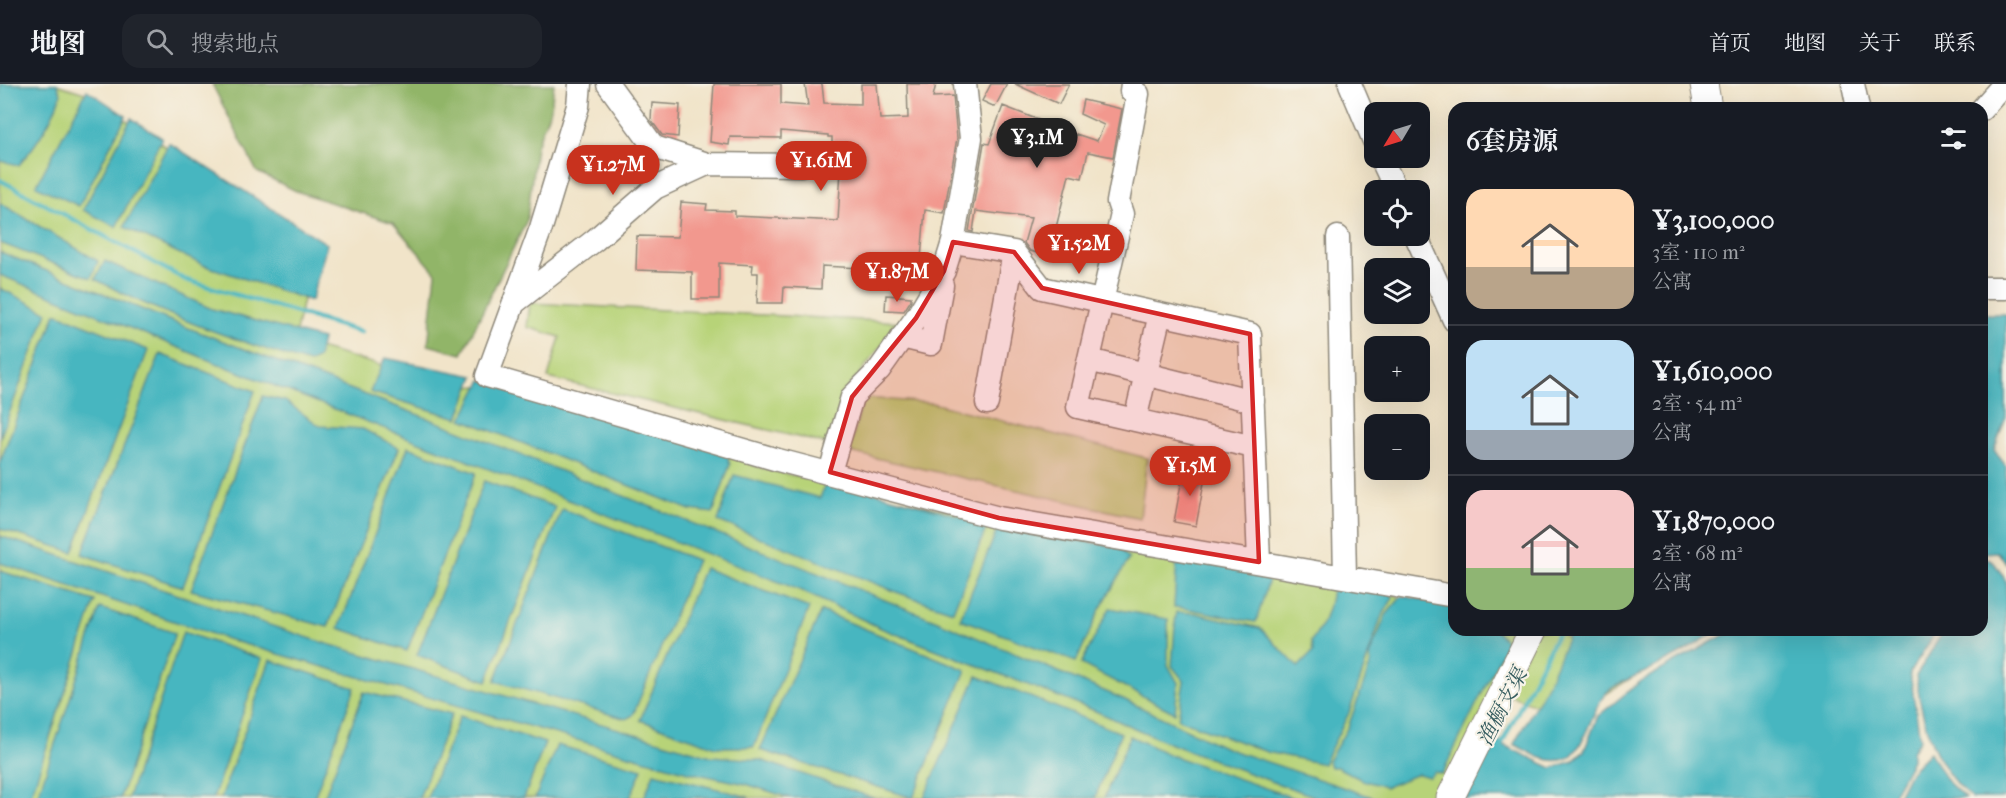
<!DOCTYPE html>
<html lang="zh">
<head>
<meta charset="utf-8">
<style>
	:root { --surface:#171b24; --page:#20242c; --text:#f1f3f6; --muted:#9ea1a6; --line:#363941; --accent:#c8321e }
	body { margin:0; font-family:"IM FELL French Canon","Noto Serif SC",serif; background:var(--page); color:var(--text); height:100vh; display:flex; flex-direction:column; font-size:22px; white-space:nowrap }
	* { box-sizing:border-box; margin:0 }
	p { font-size:20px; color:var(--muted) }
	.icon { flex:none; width:33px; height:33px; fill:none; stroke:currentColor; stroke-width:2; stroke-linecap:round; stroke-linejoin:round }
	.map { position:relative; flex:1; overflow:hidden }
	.panel { position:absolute; left:1448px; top:18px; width:540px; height:534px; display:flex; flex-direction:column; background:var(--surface); border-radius:18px; box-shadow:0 6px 24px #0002 }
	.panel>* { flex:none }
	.needle { width:39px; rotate:232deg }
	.tools { position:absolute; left:1364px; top:18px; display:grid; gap:12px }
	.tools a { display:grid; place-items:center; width:66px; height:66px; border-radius:12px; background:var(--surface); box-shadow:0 6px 24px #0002; font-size:30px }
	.price { position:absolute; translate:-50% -51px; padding:0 14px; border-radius:21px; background:var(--accent); color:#fff; font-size:20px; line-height:39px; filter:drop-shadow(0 2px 3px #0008) }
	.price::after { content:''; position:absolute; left:50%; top:36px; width:18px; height:14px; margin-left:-9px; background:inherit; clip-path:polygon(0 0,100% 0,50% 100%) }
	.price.current { background:#222; color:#fff }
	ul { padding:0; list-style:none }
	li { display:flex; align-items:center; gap:18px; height:150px; padding:0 18px }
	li+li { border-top:2px solid var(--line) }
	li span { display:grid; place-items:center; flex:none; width:168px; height:120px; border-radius:18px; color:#555 }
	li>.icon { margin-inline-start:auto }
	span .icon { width:72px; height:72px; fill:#fffc; stroke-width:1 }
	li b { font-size:26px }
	h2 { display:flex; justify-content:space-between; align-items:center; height:72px; padding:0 18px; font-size:26px }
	header { display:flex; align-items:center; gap:36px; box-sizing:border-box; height:84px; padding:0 30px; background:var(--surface); border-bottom:2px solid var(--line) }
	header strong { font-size:28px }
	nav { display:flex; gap:33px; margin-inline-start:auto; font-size:21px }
	.search { width:420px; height:54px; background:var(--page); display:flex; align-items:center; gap:15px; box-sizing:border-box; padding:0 21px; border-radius:18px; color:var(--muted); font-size:22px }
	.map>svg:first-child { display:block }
	.green { fill:#b7d378; stroke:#717f52; stroke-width:1.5 }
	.forest { fill:#91b568; stroke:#5e704a; stroke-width:1.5 }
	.water { fill:#47b6c0; stroke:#397076; stroke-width:1.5 }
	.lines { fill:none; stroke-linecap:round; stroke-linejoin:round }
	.stream { stroke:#47b6c0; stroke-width:4.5 }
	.building { fill:#f2988e }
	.minor-casing { stroke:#8e887a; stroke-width:25 }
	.major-casing { stroke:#8e887a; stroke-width:29 }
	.minor { stroke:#fff; stroke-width:22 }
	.major { stroke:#fff; stroke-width:27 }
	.marked { fill:#d62828; fill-opacity:0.2; stroke:#d62828; stroke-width:4.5; stroke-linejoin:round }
	.labels { text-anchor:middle; stroke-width:4.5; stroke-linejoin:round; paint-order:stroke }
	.water-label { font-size:21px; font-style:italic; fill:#355c5f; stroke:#f7f3e8 }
</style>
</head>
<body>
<header>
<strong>地图</strong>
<div class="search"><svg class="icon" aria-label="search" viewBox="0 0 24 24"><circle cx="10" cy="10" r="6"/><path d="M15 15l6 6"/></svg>搜索地点</div>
<nav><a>首页</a><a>地图</a><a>关于</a><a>联系</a></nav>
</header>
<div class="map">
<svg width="2006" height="714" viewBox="0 0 2006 714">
	<rect width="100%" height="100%" fill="#f7f3e8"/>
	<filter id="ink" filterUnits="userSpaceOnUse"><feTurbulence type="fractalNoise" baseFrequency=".0167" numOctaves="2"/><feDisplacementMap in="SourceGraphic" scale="12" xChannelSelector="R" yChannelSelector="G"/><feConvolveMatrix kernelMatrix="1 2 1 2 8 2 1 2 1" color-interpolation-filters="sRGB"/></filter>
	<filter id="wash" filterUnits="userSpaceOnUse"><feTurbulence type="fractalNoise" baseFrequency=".008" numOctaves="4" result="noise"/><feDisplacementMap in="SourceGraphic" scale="24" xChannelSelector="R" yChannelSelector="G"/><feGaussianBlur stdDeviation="1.35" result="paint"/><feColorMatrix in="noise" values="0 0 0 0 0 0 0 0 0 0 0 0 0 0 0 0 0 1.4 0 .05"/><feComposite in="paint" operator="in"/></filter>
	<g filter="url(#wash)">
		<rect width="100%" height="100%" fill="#f1e4c9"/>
		<path class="green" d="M 0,0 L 56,0 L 88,10 L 314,164 L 294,257 L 460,304 L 521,297 L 765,385 L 1152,472 L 1292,498 L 1359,489 L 1454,546 L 1552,546 L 1568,554 L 1706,546 L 1569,634 L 1494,605 L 1442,714 L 0,714 Z
			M 530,219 L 900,238 L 849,303 L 827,360 L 548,294 L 560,253 L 527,243 Z
			M 863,314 L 932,319 L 1147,374 L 1140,434 L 849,368 Z"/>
		<path class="forest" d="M 212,0 L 554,0 L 551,24 L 536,62 L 527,136 L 462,270 L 428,261 L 436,189 L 393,139 L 296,107 L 257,88 Z"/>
		<path class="water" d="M 0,0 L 57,0 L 61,9 C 53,36 37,60 19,81 L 0,77 Z
			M 87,6 L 126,32 L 79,122 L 36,102 Z
			M 131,34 L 162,54 L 116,143 L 83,126 Z
			M 169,59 L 327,160 L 311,217 L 203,181 L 124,143 Z
			M 0,119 L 98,177 L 91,194 L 0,159 Z
			M 0,168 L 191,245 L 448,342 L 935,536 L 1123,615 L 1228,665 L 1375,714 L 1319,714 L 1265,695 L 1171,660 L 1093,626 L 883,545 L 797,505 L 211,277 L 0,191 Z
			M 105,177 L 212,225 L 322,255 L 318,274 L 309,279 C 236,256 163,232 95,195 Z
			M 0,204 L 47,228 L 0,354 Z
			M 56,229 L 148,266 L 73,468 L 0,445 L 0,378 Z
			M 1982,230 L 2006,230 L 2006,333 L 1994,366 L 2006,382 L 2006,480 L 1998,468 L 1982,469 Z
			M 160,270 L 255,307 L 183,503 L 82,470 Z
			M 385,274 L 474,292 L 458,334 L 370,308 Z
			M 482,296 L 726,368 L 730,381 L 713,429 L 690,426 L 462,335 Z
			M 263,312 L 285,317 L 320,342 L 363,345 L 399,364 L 328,543 L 191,506 Z
			M 408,363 L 476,389 L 407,567 L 339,544 Z
			M 734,391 L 820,414 L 827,395 L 988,440 L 953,527 L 899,509 L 718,437 Z
			M 484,397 L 555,423 L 487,597 L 417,571 Z
			M 562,425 L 697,476 L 633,631 L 626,635 L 495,597 Z
			M 998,444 L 1120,463 L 1129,475 L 1100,525 L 1076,578 L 960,535 Z
			M 0,452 L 324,559 L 711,672 L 760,676 L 874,714 L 790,714 L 746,700 L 688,688 L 230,556 L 0,479 Z
			M 1177,473 L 1271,489 L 1256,538 C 1228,534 1202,526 1174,523 Z
			M 1987,475 L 1993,477 L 2006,497 L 2006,714 L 1971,714 C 1934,683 1922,638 1916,592 L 1944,546 L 1982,546 L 1982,480 Z
			M 704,484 L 809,524 L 754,663 L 716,663 L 640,636 Z
			M 0,487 L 95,517 L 30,714 L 0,714 Z
			M 1332,499 L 1391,509 L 1393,514 L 1381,534 L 1349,629 L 1323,680 L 1267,668 L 1178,635 L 1184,597 L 1172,582 L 1176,528 L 1195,529 L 1260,544 L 1298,583 L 1313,568 L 1311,557 C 1324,542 1332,519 1332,499 Z
			M 1402,512 L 1453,521 L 1454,546 L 1495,546 L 1507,558 L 1442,690 L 1435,688 L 1429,693 L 1418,690 L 1386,703 L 1362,696 L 1337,683 L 1330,683 L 1328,677 L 1348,643 L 1371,579 L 1369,572 L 1386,531 Z
			M 100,524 L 175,549 L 120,714 L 37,714 Z
			M 1110,524 L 1168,535 L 1168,581 L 1178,599 L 1175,629 L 1081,580 Z
			M 821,527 L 966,586 L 913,714 L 760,666 Z
			M 1571,546 L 1717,546 C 1695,563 1670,575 1645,588 C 1634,593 1618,598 1608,607 C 1591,623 1585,669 1565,675 C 1546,681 1530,668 1514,660 L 1548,599 Z
			M 1738,546 L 1937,546 L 1910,588 L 1920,655 L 1912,667 L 1912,676 L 1891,714 L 1465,714 L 1495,657 L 1552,684 L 1573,677 L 1584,667 L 1598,632 L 1641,597 L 1724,551 Z
			M 183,548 L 262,575 L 213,714 L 128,714 Z
			M 270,576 L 355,604 L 314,714 L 221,714 Z
			M 977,592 L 1121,649 L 1095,714 L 924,714 Z
			M 364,608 L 452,630 L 419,714 L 324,714 Z
			M 460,632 L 545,659 L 524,714 L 427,714 Z
			M 1130,652 L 1170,671 L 1294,714 L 1104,714 Z
			M 557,661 L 642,685 L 630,714 L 535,714 Z
			M 1930,668 L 1946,696 L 1965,714 L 1897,714 L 1910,688 Z
			M 654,689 L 749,713 L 644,714 Z"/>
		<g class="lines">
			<path class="stream" d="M 0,96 L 186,196 L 361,248
				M 1500,663 L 1559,546"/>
		</g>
		<g id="blocks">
			<path class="building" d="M 714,0 L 781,0 L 781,20 L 808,22 L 805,0 L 822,0 L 824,19 L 861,20 L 861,0 L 877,0 L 880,35 L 908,34 L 907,0 L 936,0 L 933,13 L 953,12 L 957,54 L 944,129 L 925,126 L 920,187 L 822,182 L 821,205 L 784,203 L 783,219 L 757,219 L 758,189 L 752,189 L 753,181 L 719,179 L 719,215 L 692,215 L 692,188 L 636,186 L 637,152 L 678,153 L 681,118 L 707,120 L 706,126 L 735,127 L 735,132 L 838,137 L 842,68 L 832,68 L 832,53 L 828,53 L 828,51 L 781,47 L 781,54 L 730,53 L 729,61 L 710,58 Z
				M 991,0 L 1007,0 L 995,23 L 982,17 Z
				M 1015,0 L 1069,0 L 1059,20 Z
				M 1083,16 L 1122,25 L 1113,73 L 1088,68 L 1082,94 L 1069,91 L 1049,172 L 1030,167 L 1024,159 L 1031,134 L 976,127 L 973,148 L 969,147 L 984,59 L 989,60 L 1003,22 L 1049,40 L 1046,46 L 1074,60 L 1076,50 L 1097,57 L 1104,41 L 1080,30 Z
				M 652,19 L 680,21 L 678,53 L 662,51 L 651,36 Z
				M 886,211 L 911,213 L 911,216 L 904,227 L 885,226 Z
				M 1184,384 L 1206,388 L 1196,442 L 1174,438 Z"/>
		</g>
	</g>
	<g filter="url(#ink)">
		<use href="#blocks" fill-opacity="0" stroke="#8e887a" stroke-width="1.5"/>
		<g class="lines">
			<defs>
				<path id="minor" d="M 580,0 L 578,22 L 541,144 L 487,292 L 778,376 L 999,434 L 1454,512
					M 1132,0 L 1131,7 L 1138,10 L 1118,118 L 1122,130 L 1078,323 L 1254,363
					M 1350,0 L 1374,57
					M 1853,0 L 1858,24
					M 1982,25 L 2004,0
					M 1381,74 L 1396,106
					M 707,80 L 801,81
					M 1416,152 L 1454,236
					M 1338,153 L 1345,493
					M 953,158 L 971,54 L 965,0
					M 1982,204 L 2006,204
					M 514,219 L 595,156 L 655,104 L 707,80 L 654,63 L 608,0
					M 902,253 L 931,260 L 942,201
					M 1089,276 L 1253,317
					M 987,319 L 1014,168
					M 1135,336 L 1160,230
					M 830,388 L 852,313 L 879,286 L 916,234 L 944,187 L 953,158 L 1014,168 L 1042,204 L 1250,250 L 1259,478"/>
				<path id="major" d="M 1704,0 L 1708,24
					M 1450,714 L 1533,546"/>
			</defs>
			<use href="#minor" class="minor-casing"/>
			<use href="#major" class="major-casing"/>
			<use href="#minor" class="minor"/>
			<use href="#major" class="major"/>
		</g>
	</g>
	<path class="marked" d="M 953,158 L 1014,168 L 1042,204 L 1250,250 L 1259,478 L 999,434 L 830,388 L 852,313 L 916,234 L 944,187 Z"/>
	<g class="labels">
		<g class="water-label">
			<text transform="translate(1502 623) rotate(-63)" y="7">渔橱支渠</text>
		</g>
	</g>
</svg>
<div class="tools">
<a><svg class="needle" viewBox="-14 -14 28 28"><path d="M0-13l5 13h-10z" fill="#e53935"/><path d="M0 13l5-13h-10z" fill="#9ea1a6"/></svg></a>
<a><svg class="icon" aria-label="locate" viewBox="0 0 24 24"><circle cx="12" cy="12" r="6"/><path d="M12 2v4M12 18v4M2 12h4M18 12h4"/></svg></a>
<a><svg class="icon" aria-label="layers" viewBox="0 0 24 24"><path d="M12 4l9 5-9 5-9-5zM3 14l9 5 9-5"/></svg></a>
<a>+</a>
<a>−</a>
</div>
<b class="price current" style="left:1037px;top:85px">¥3.1M</b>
<b class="price" style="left:821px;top:108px">¥1.61M</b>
<b class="price" style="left:613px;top:112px">¥1.27M</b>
<b class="price" style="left:1079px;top:191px">¥1.52M</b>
<b class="price" style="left:897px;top:219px">¥1.87M</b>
<b class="price" style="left:1190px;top:413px">¥1.5M</b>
<section class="panel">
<h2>6套房源<svg class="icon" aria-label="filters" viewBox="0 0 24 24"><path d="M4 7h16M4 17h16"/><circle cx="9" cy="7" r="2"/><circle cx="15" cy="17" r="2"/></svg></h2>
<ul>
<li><span style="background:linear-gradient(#ffd9b3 65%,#b9a48a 0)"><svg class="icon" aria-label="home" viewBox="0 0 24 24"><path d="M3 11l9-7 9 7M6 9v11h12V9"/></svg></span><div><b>¥3,100,000</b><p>3室 · 110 m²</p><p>公寓</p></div></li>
<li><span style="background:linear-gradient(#bfe0f5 75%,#9aa5b1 0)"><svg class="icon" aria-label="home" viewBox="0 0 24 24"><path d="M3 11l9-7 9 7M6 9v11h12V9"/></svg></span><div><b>¥1,610,000</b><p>2室 · 54 m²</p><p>公寓</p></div></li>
<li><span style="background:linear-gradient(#f6c9c9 65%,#8fb573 0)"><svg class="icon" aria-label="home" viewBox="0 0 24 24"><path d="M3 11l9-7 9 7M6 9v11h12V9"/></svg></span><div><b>¥1,870,000</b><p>2室 · 68 m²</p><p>公寓</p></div></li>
</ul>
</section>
</div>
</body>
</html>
